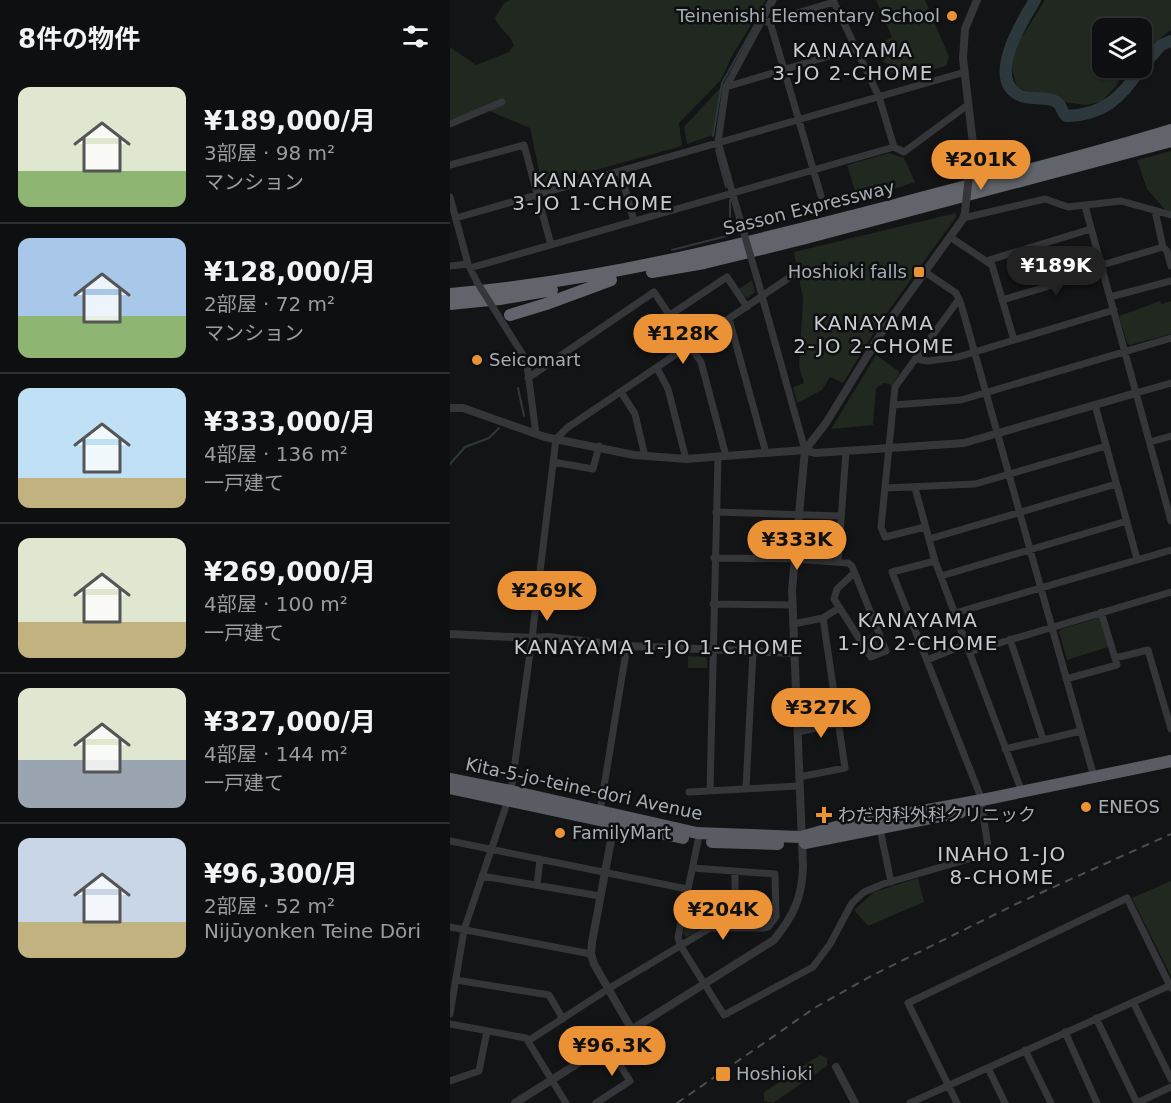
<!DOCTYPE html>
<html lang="ja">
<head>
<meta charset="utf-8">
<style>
	:root { --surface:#0e0f10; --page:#171819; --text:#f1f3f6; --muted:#9b9c9f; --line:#2e2f30; --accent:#eb9236 }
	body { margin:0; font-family:"DejaVu Sans","Noto Sans JP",sans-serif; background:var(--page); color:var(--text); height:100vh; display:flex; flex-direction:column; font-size:22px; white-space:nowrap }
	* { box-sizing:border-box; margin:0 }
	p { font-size:20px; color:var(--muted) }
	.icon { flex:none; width:33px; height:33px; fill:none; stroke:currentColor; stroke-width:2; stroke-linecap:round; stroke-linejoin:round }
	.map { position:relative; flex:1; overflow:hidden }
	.side { display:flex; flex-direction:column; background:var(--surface); width:450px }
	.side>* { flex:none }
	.fabs { position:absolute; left:642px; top:18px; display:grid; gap:12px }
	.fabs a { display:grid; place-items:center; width:60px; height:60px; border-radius:12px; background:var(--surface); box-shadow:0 2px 4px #0004,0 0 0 2px var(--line); font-size:30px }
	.price { position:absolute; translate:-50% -51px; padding:0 14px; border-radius:21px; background:var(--accent); color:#111; font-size:20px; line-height:39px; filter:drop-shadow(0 2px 3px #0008) }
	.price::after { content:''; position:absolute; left:50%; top:36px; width:18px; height:14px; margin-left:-9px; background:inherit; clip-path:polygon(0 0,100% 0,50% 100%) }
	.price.on { background:#222; color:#fff }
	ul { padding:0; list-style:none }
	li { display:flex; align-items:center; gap:18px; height:150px; padding:0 18px }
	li+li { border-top:2px solid var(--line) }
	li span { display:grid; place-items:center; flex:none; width:168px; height:120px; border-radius:12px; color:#555 }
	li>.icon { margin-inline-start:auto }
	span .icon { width:72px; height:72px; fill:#fffc; stroke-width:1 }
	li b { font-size:26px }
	h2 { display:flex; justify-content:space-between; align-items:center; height:72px; padding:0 18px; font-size:26px }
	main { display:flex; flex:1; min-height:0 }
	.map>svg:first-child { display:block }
	.green { fill:#202820 }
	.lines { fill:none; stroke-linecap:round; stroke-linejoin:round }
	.stream { stroke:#2d383d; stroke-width:2 }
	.river { stroke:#2d383d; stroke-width:12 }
	.minor { stroke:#35363a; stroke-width:7 }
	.tertiary { stroke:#35363a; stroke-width:8 }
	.trunk { stroke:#595c62; stroke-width:12 }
	.motorway { stroke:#61656b; stroke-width:12 }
	.rail { stroke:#4c4f53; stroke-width:2; stroke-dasharray:8 6; stroke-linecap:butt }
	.minor-bridge { stroke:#35363a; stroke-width:7 }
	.tertiary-bridge { stroke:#35363a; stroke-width:8 }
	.poi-dot { fill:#eb9236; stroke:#0e0f10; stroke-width:2 }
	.labels { text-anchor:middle; stroke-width:5; stroke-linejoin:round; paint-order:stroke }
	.poi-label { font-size:18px; fill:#a6adb5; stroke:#0e0f10; text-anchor:start }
	.street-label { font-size:18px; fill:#a6adb5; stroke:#0e0f10 }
	.neighbourhood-label { font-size:20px; letter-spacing:1.5px; fill:#c6cbd1; stroke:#0e0f10 }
</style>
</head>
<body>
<main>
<section class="side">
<h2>8件の物件<svg class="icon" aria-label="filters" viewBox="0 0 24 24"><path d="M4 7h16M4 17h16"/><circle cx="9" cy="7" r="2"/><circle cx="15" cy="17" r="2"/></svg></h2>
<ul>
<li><span style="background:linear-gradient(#dfe7d0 70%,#8fb573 0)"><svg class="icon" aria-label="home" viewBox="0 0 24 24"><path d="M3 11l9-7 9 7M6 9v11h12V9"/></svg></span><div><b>¥189,000/月</b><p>3部屋 · 98 m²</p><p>マンション</p></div></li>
<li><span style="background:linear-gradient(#a9c7e8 65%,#8fb573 0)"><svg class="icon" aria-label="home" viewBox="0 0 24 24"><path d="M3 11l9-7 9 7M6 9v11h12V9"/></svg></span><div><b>¥128,000/月</b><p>2部屋 · 72 m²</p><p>マンション</p></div></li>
<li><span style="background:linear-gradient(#bfe0f5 75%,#c2b280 0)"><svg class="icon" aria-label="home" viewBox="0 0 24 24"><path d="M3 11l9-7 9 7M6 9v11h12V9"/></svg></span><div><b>¥333,000/月</b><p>4部屋 · 136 m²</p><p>一戸建て</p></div></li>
<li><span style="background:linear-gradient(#dfe7d0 70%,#c2b280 0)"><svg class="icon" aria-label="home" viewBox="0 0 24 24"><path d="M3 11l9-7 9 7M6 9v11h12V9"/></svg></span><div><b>¥269,000/月</b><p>4部屋 · 100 m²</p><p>一戸建て</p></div></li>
<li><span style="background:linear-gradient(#dfe7d0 60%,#9aa5b1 0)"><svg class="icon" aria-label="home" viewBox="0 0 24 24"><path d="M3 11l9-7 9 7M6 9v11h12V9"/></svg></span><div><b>¥327,000/月</b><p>4部屋 · 144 m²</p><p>一戸建て</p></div></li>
<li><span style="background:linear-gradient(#c9d6e8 70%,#c2b280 0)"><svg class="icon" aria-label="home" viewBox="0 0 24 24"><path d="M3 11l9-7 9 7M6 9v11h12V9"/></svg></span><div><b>¥96,300/月</b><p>2部屋 · 52 m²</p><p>Nijūyonken Teine Dōri</p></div></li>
</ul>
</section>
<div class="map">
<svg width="721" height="1103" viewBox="0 0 721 1103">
	<rect width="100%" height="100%" fill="#131415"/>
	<path class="green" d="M 60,0 L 316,0 L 282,56 L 271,80 L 229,123 L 232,146 L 92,185 L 80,128 L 32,108 L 0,120 L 0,47 L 26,65 L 59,52 L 64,45 C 59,33 49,29 45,18 L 54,3 Z
		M 426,0 L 475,0 L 499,57 L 496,66 L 451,79 L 437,70 L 439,65 L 434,62 L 427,45 L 442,37 Z
		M 595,0 L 721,0 L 721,30 L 692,52 L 692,28 L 652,28 L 652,68 L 677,68 L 666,86 L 651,102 L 636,105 L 614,102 L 600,94 L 583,94 L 567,87 L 561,66 L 565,48 Z
		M 272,86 L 263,135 L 237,144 L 234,127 Z
		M 721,151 L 721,213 L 717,212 L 697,189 L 687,160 Z
		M 439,153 L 454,158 L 465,182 L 408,201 L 397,165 Z
		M 506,213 L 506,217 L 431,321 L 393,383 L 380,377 L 372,390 L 347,403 L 343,387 L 354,383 L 349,367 L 353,299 L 344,252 Z
		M 302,280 L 305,292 L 298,298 L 295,297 L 289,289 Z
		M 710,301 L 712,304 L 721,301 L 721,334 L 680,345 L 677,343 L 669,316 Z
		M 426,355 L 450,372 L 442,385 L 434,383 L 426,388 L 423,425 L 381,429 Z
		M 648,618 L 650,620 L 658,647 L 617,660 L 609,632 L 611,629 Z
		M 423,633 L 429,647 L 425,652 L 421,650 L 413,639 Z
		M 238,656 L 255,657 L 257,659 L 257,668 L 238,668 Z
		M 468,878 L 474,902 L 418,926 L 404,910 L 424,892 Z
		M 721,881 L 721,976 L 682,898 Z
		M 243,892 L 263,896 L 264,923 L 259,924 L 236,937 L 233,933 Z
		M 370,1055 L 377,1058 L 377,1066 L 323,1103 L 314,1101 L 314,1092 Z"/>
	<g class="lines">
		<path class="stream" d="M 263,136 L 272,83 L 319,0
			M 266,150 L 276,187
			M 222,250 L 277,236 L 280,231 L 280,200
			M 68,388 L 74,416
			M 0,464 L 15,447 L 39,438 L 49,428"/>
		<path class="river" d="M 585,0 C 573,20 536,78 569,95 C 580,101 601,95 609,104 C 612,108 612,112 616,116 C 654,115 672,97 691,68
			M 692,67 L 711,45 L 721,41"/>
		<path class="minor" d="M 383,0 L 429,97 L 444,147
			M 317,22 L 384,2
			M 320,22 L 371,196
			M 276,87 L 406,48
			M 0,124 L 52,102
			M 0,165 L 74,145 L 101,245
			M 170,171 L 184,221
			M 0,197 L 18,264 L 27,282
			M 635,206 L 721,521
			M 705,211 L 713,247 L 717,251 L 721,266
			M 6,218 L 515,72
			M 513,218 L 595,199 L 618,207 L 671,201 L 721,215
			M 291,223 L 268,142 L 276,87 L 323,0
			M 500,237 L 542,265 L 564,340
			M 536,261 L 641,229
			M 652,265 L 713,247
			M 0,266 L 18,264
			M 20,268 L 444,147 L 454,152 L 519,104
			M 475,272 L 506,293 L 511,304 L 644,777
			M 307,278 L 355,450
			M 660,297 L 721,281
			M 552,300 L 653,270
			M 220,315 L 277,277 L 297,307
			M 279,319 L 316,453
			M 465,359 L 478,361 L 508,357 L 664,310
			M 77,365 L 86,434
			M 207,368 L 218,389 L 236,459
			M 78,378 L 204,292 L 251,362 L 276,456
			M 171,392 L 185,414 L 195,456
			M 686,393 L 721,383
			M 443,405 L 511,400 L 721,338
			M 645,405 L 687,559
			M 700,442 L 721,436
			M 103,462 L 143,469 L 149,446
			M 435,488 L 525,484 L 656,446
			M 465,488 L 485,561 L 572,792
			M 266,512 L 391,516
			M 475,527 L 435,537 L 431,527 L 445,387 L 509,299
			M 479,539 L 666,484
			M 264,558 L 344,559 L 398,563 L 402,566 L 436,651 L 421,657 L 384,599 L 387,589 L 404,573
			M 388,561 L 396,451
			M 485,561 L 442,572 L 532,800
			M 491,576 L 677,521
			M 263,604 L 343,605
			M 505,613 L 721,550
			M 343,624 L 373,618 L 389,608
			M 560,639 L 593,739
			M 519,652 L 721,592
			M 665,658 L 698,650 L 721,729
			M 477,660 L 516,644
			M 616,679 L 667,665 L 651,612
			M 348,732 L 389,723
			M 555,749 L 631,731
			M 349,777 L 395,768 L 373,618
			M 296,788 L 303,652
			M 260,791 L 268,457
			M 239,792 L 349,786
			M 150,811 L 177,646
			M 430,829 L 441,882
			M 0,841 L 237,889
			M 248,841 L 228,937 L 230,945 L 274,1015 L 363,967 L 380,944 L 402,903 L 414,892 L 433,884 L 539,853 L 532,808
			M 32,876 L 150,896
			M 87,885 L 90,859
			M 0,927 L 141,954
			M 285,928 L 285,872
			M 6,980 L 99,995 L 113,1019
			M 683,1002 L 721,1079
			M 0,1014 L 14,930 L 61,791 L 82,638 L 106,439 L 117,428 L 346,273
			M 646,1018 L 687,1103
			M 0,1024 L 76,1038 L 116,1103
			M 615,1032 L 647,1103
			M 78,1041 L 158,989 L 260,928 L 313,928 L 318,927 L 326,917 L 325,874 L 243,868
			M 575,1050 L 601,1103
			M 538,1068 L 555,1103
			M 0,1081 L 29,1071 L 37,1031
			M 146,1103 L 180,1081 L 158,1046
			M 460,1103 L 721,985
			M 507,1103 L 458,1003 L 677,898 L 721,988
			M 687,1103 L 721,1087"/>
		<path class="tertiary" d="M 520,167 L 523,144 L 513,58 L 515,29 L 527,0
			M 0,408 L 13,408 L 95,437 L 184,455 L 236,459 L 355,450 L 365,453 L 514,443 L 686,393
			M 0,634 L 82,638 L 98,637 L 177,646 L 344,653
			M 165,819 L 142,942 L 141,954 L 144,964 L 182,1030
			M 386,1067 L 405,1103
			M 65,1103 L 324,940 C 343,916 352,899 353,867 L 342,590 L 355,450 L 376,423 L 435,327 L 513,219 L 515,212"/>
		<path class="trunk" d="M 0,779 L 61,791 L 247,833 L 351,837 L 386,827 L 532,800 L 721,761
			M 0,788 L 233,838
			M 262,842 L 328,844
			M 355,843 L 511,812"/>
		<path class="motorway" d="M 202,272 L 254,263 L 356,238 L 721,141
			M 0,294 C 152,281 298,243 445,205 C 537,180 630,158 721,130
			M 0,304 L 50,299 L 102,290
			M 60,315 L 96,304 L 161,280"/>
		<path class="rail" d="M 227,1103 L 366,1007 L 423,975 L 566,904 L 721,834"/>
		<path class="minor-bridge" d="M 291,223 L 307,278
			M 27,282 L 73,355 L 77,365"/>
		<path class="tertiary-bridge" d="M 515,212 L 520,167"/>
	</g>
	<g class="poi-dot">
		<circle cx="502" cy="16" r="6"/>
		<rect x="463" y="266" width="12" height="12" rx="3"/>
		<circle cx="27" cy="360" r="6"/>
		<circle cx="636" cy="807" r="6"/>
		<path d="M371 806h6v6h6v6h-6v6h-6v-6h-6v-6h6z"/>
		<circle cx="110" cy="833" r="6"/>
		<rect x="265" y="1066" width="16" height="16" rx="3"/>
	</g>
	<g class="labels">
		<g class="poi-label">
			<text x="490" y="22" text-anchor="end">Teinenishi Elementary School</text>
			<text x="457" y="278" text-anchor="end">Hoshioki falls</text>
			<text x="39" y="366">Seicomart</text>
			<text x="648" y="813">ENEOS</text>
			<text x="388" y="821">わだ内科外科クリニック</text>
			<text x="122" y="839">FamilyMart</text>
			<text x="286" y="1080">Hoshioki</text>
		</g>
		<g class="street-label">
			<text transform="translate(359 208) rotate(-14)" y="6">Sasson Expressway</text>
			<text transform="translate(134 789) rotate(12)" y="6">Kita-5-jo-teine-dori Avenue</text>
		</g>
		<g class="neighbourhood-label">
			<text x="403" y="57">KANAYAMA<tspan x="403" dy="23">3-JO 2-CHOME</tspan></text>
			<text x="143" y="187">KANAYAMA<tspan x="143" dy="23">3-JO 1-CHOME</tspan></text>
			<text x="424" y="330">KANAYAMA<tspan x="424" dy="23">2-JO 2-CHOME</tspan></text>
			<text x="468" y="627">KANAYAMA<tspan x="468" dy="23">1-JO 2-CHOME</tspan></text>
			<text x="209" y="654">KANAYAMA 1-JO 1-CHOME</text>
			<text x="552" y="861">INAHO 1-JO<tspan x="552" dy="23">8-CHOME</tspan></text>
		</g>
	</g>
</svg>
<div class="fabs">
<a><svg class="icon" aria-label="layers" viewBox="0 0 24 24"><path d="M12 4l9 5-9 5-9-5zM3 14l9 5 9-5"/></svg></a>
</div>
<b class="price" style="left:531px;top:191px">¥201K</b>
<b class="price on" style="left:606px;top:297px">¥189K</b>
<b class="price" style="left:233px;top:365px">¥128K</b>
<b class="price" style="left:347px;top:571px">¥333K</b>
<b class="price" style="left:97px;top:622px">¥269K</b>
<b class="price" style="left:371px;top:739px">¥327K</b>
<b class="price" style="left:273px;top:941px">¥204K</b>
<b class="price" style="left:162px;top:1077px">¥96.3K</b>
</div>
</main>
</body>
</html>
